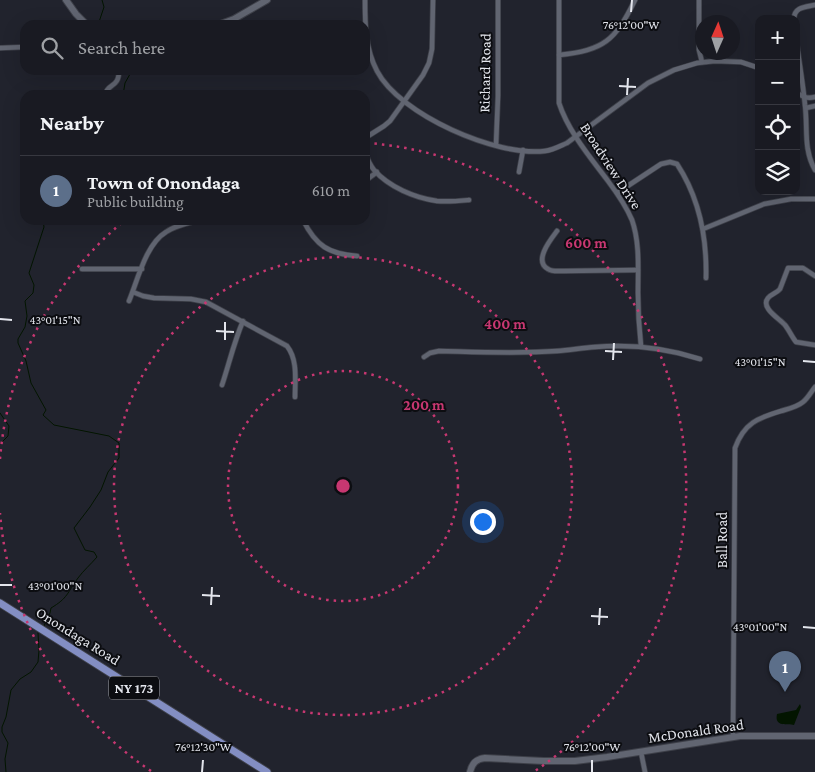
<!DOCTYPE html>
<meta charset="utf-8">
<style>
body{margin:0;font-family:"Crimson Pro",serif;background:#22232a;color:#f1f3f6}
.controls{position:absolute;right:15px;top:15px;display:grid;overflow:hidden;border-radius:10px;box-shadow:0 5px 20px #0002}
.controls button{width:45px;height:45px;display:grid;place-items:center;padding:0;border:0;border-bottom:1px solid #373840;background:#191a22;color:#f1f3f6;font:25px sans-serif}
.compass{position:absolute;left:695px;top:15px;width:45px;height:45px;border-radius:50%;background:#191a22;box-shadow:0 5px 20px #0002;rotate:3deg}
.you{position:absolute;left:482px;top:521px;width:18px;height:18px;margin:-12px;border:4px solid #fff;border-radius:50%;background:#1a73e8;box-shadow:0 0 0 8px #1a73e833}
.badge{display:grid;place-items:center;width:32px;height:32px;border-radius:50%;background:#d93025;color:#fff;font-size:16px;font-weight:700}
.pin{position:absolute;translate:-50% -41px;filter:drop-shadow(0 1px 2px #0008)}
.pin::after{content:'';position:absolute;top:26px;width:18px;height:15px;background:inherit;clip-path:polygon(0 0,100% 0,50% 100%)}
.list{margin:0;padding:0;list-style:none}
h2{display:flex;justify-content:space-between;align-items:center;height:65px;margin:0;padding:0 20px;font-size:21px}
h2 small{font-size:16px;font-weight:400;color:#9fa1a5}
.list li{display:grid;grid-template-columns:32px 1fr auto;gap:15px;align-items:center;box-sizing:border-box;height:70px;padding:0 20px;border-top:1px solid #373840}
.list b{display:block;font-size:19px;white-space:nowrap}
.list p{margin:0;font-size:16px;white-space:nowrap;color:#9fa1a5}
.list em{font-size:16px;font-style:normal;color:#9fa1a5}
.icon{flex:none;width:28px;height:28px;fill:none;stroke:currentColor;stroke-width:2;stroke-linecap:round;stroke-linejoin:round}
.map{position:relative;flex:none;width:815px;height:772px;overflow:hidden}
.search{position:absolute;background:#191a22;box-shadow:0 5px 20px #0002;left:20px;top:20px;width:350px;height:55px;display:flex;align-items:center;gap:12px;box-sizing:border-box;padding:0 18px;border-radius:15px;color:#9fa1a5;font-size:19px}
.panel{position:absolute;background:#191a22;box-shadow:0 5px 20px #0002;left:20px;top:90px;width:350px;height:135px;border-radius:15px}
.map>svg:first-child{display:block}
.water{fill:#031500}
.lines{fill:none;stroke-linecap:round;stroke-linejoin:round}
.stream{stroke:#031500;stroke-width:1}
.street-casing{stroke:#3e4049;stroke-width:6}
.secondary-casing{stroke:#3e4049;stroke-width:8}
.primary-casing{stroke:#3e4049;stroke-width:9}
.street{stroke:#616571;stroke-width:4.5}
.secondary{stroke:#616571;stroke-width:6}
.primary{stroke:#838ec3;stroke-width:7}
.ticks{fill:none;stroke:#e3e5ec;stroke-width:2}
.ring{fill:none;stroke:#c73771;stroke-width:2.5;stroke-dasharray:2.5 5}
.labels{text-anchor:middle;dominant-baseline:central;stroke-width:4;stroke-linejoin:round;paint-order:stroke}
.shield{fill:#0c0d11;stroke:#a2a4aa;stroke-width:1}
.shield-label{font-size:14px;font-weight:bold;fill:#e3e5ec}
.street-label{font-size:15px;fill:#e3e5ec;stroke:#0c0d11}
.ticks-label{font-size:12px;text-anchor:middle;fill:#e3e5ec;stroke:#0c0d11;stroke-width:4;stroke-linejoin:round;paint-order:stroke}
.centre{fill:#c73771;stroke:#0c0d11;stroke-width:2.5}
.ring-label{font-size:15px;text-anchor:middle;font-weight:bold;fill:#c73771;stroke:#0c0d11;stroke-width:4;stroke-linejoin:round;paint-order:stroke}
</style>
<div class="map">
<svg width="815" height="772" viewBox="0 0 815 772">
<rect width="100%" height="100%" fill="#21232d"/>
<path class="water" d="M800,704L801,707L794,725C788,723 774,728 777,714L796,710Z"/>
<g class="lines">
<g class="stream">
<polyline points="98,25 104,7 102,0"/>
<polyline points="123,95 125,83 130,74 129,70"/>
<path d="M43,220L44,227L29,273L34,285L33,293L25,301L27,316L25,327L18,339V343L26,361L31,383L46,410L43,415L54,425L109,436L119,443V458L108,472L101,490L90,507L74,528L85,550L94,552L97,557C91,564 83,571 78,578C67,593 68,598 51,608L50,613L44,626"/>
<polyline points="0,413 9,426 8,436 0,444"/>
<polyline points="6,772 5,759 8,743 2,732 2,727 6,717 11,690 20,679 31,672 38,662 39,650 38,633"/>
</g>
<g class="street-casing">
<g id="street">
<path d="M365,0C365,24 365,48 377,71C400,115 497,157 545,151C553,150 560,146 567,143L648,83L674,70L697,63L715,61L741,62L759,68"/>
<path d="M559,0V103C568,131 590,157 608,181C617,193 626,206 632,220C640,243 638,269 638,293C638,311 639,328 641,346"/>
<polyline points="699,0 699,50 702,62"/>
<path d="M794,19C794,7 805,7 815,5"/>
<path d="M796,38C799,61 803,83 805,105C808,128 803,149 815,170"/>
<polyline points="0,48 25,47"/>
<path d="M559,55C604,50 615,41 635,0"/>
<path d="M796,92C803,97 807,99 815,97"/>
<path d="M105,95C108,82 119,89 119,70"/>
<polyline points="806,108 815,106"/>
<polyline points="365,138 384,126 390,121 423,75 429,63 432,49 433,0"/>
<polyline points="496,145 498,96 498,0"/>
<path d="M365,152C367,158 370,165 374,170C389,187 415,198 437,201C448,202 458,201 469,200"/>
<polyline points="519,172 523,150"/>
<polyline points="365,181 377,172"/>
<path d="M617,193L661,164L670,162L677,164C700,199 707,238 706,278"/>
<path d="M303,220C316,246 329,254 357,256"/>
<polyline points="703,229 764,204 791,199 815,199"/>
<path d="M557,231C551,239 533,261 548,269C552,272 559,271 564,271L638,270"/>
<polyline points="82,269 142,269"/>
<path d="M815,276L803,268H788L780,289C777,293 771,294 768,298C760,308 780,319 785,325C789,330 792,337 796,342L815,345"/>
<path d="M133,292L143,296L154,298L191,299L206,302L287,346C298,360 295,380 295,397"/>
<path d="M129,301C138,279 146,244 166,232C176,225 189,223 200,220"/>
<path d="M424,357L430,353L439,351C478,352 518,354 557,351C570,350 582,348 595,347C631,344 666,348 700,359"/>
<path d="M222,385C229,364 234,342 243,321"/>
<path d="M733,737L735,448C744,423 758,418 781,411C788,409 797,407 803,402C808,398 811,392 815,387"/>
<polyline points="641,752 645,772"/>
</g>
</g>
<g class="secondary-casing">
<g id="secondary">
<polyline points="66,0 76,14 87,25"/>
<polyline points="218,25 234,19 267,0"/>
<path d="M470,772C472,763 476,759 485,758L544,761H575L607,757L740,736H815"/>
</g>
</g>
<g class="primary-casing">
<polyline id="primary" points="0,603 267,772"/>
</g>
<use href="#street" class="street"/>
<use href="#secondary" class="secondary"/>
<use href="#primary" class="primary"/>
</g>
<path class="ticks" d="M631,12L632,0M619,86L636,87M627,95L628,78M0,319L12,320M216,331L234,332M225,340V322M605,351L622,352M613,360L614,343M803,361L815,362M0,585H12M202,595L220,596M211,605L212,587M591,616L608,617M599,625L600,608M803,627L815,628M202,772L203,760M592,772V760"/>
<g class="ring">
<circle cx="343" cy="486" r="115"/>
<circle cx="343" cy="486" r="229"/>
<path d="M151 771A344 344 0 0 1 0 513M0 459A344 344 0 0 1 124 221M367 143A344 344 0 0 1 535 771"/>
</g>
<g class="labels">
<rect class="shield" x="109" y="676.5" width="50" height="23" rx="4"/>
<g class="shield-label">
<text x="134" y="688">NY 173</text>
</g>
<g class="street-label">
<text transform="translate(485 73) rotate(-89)">Richard Road</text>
<text transform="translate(611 166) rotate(57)">Broadview Drive</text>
<text transform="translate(722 540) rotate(-90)">Ball Road</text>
<text transform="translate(78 636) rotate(32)">Onondaga Road</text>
<text transform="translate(696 731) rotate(-8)">McDonald Road</text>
</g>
</g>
<g class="ticks-label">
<text x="631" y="29">76°12'00"W</text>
<text x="55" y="324">43°01'15"N</text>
<text x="760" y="366">43°01'15"N</text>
<text x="55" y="590">43°01'00"N</text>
<text x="760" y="631">43°01'00"N</text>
<text x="203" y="751">76°12'30"W</text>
<text x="592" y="751">76°12'00"W</text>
</g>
<circle cx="343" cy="486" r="8" class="centre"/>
<g class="ring-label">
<text x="586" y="248">600 m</text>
<text x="505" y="329">400 m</text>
<text x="424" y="410">200 m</text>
</g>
</svg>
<div class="controls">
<button>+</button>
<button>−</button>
<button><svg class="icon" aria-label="locate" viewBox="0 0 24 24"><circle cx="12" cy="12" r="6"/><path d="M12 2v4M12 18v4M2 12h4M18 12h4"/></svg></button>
<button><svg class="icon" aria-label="layers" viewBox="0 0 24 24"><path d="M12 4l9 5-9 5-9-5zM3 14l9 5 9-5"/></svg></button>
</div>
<svg class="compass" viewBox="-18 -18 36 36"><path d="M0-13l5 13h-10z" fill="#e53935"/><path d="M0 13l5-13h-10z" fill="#9fa1a5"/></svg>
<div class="you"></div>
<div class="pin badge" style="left:785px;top:692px;background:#5c6f8a">1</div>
<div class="search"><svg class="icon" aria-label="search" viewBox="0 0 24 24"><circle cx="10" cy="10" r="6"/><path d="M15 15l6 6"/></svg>Search here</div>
<section class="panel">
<h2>Nearby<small></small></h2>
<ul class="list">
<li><span class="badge" style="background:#5c6f8a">1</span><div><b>Town of Onondaga</b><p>Public building</p></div><em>610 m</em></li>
</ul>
</section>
</div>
